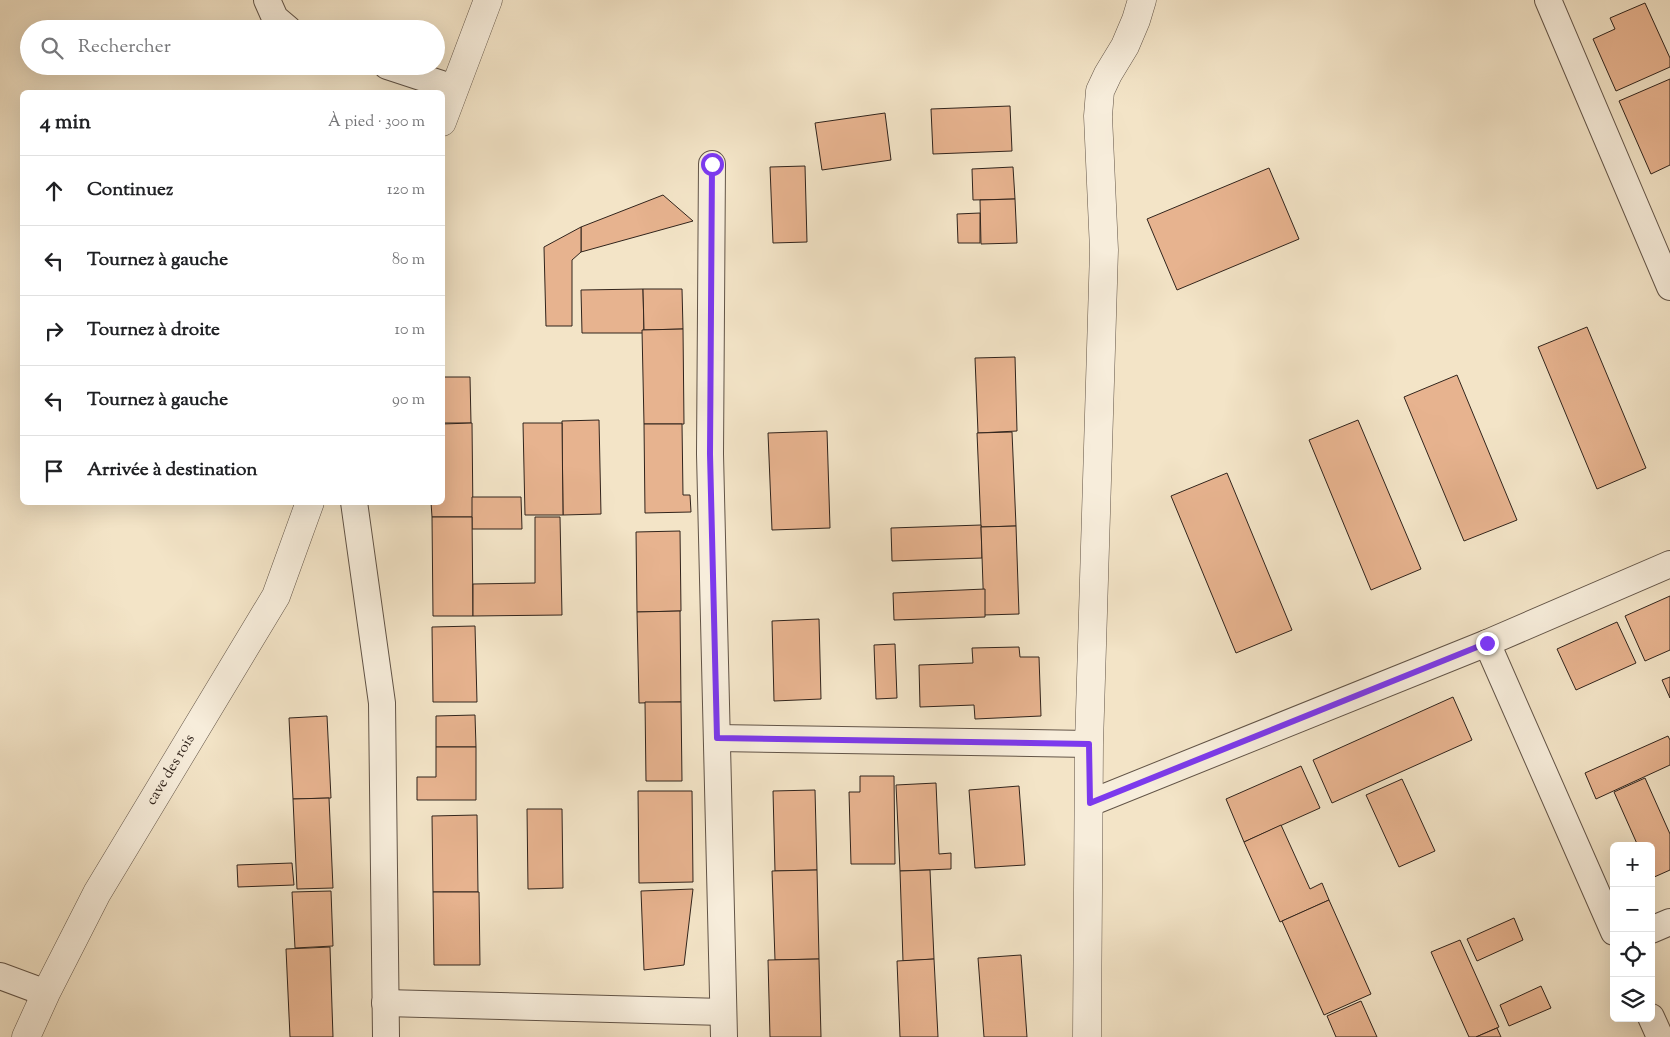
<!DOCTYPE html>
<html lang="fr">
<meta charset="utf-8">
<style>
body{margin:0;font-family:"Sorts Mill Goudy",serif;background:#f6f6f6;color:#202124}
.controls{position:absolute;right:15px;bottom:15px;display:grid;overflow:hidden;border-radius:8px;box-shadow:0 5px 20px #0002}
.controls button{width:45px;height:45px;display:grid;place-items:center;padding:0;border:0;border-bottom:1px solid #e0e0e0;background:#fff;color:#202124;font:25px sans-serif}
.stop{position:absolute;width:15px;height:15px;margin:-11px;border:4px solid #7c3aed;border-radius:50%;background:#fff}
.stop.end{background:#7c3aed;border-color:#fff;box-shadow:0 1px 5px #0008}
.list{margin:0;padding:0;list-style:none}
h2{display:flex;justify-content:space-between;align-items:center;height:65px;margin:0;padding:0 20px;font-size:21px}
h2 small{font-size:16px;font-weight:400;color:#757577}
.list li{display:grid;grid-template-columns:32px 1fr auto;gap:15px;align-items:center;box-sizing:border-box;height:70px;padding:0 20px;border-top:1px solid #e0e0e0}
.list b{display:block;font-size:19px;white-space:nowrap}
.list em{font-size:16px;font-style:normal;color:#757577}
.icon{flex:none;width:28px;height:28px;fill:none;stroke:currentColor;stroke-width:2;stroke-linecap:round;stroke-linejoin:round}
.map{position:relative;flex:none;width:1670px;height:1037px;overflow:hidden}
.search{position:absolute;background:#fff;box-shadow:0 5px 20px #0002;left:20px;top:20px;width:425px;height:55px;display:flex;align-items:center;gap:12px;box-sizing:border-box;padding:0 18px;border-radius:28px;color:#757577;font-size:19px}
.panel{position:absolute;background:#fff;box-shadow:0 5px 20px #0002;left:20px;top:90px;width:425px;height:415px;border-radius:8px}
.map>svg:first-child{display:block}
.building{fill:#e7b38f;stroke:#31241c}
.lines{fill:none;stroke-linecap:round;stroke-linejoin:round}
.minor-casing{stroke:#625447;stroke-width:28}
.tertiary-casing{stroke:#625447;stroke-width:29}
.minor{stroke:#f7eddb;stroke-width:26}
.tertiary{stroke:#f7eddb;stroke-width:28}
.route{stroke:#7c3aed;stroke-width:6}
.labels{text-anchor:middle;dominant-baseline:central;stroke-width:4;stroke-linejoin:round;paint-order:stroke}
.street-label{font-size:15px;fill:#31241c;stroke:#f7eddb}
</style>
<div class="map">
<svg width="1670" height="1037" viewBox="0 0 1670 1037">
<rect width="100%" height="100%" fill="#f3e4c7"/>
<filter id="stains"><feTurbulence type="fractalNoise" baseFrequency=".004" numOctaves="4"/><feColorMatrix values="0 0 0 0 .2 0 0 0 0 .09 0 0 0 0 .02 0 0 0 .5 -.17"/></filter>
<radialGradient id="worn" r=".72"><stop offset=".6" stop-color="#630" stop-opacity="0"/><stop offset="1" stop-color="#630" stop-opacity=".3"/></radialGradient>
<g class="building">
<polygon points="1645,3 1670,58 1670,67 1616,91 1593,39 1615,29 1610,18"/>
<polygon points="1670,79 1670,165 1651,174 1619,101"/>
<polygon points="1010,106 1012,151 933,154 931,109"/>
<polygon points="885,113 891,160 822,170 815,123"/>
<polygon points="805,166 807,242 773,243 770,167"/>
<polygon points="1013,167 1015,199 973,200 972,169"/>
<polygon points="1269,168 1299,239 1177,290 1147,219"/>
<polygon points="663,195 693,221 581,252 581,227"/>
<polygon points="1015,199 1017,243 981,244 980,200"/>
<polygon points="980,213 980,243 958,243 957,214"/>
<polygon points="581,227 581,252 572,260 572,326 546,326 544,247"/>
<polygon points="643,289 644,333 582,333 581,290"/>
<polygon points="643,289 682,289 683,329 644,330"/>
<polygon points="1587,327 1646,468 1597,489 1538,347"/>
<polygon points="683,329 684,424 644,424 642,330"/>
<polygon points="1015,357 1017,431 978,433 975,358"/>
<polygon points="1457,375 1517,520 1464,541 1404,397"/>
<polygon points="442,377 470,377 471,423 442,423"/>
<polygon points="599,420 601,514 563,515 562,421"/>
<polygon points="1358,420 1421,569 1371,590 1309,440"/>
<polygon points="472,423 473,517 432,517 431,502 442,502 442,424"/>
<polygon points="523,423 562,423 563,515 525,515"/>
<polygon points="644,424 682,424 683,495 690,495 691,512 645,513"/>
<polygon points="827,431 830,528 772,530 768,433"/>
<polygon points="1012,432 1016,526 981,527 977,433"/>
<polygon points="1227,473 1292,630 1236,653 1171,496"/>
<polygon points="472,497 521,497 522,529 472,529"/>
<polygon points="432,517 472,517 473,616 433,616"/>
<polygon points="535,517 560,517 562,615 473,616 473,584 535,583"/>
<polygon points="981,525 982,558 892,561 891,528"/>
<polygon points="1016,526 1019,614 984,615 981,527"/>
<polygon points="680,531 681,611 637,612 636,532"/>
<polygon points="985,589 985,617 894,620 893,593"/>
<polygon points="1670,596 1670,650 1645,661 1625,616"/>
<polygon points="680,611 681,702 639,703 637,612"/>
<polygon points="819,619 821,699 774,701 772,621"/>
<polygon points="1617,622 1636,663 1576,690 1557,649"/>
<polygon points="475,626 477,702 433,702 432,627"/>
<polygon points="895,644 897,698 876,699 874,645"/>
<polygon points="1019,647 1020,657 1039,657 1041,716 975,719 974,705 920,707 919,665 973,663 972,648"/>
<polygon points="1670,677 1670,698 1662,680"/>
<polygon points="1453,697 1472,740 1332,803 1313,760"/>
<polygon points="645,702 681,702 682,781 646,781"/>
<polygon points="475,715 476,747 436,747 436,716"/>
<polygon points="327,716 331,798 293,799 289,718"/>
<polygon points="1668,736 1670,740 1670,765 1596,799 1585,773"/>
<polygon points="436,747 476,747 476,800 417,800 417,777 436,777"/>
<polygon points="1301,766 1320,808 1244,842 1226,799"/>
<polygon points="860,776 894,776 895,864 851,864 849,792 860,792"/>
<polygon points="1645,778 1670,834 1670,870 1652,878 1651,846 1638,846 1614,792"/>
<polygon points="1402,779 1435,851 1399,867 1366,795"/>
<polygon points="936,783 939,854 951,853 951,869 900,871 896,785"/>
<polygon points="1019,786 1025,865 975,868 969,790"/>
<polygon points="815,790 817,870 775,871 773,791"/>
<polygon points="638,791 692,791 693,882 639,883"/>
<polygon points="329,798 333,888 297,889 293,799"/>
<polygon points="527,809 562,809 563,888 528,889"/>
<polygon points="477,815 478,892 433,892 432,816"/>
<polygon points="1281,825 1310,889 1322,883 1329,900 1280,922 1244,842"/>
<polygon points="292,863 294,885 238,887 237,865"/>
<polygon points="817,870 819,959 775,960 772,871"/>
<polygon points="930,870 934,959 903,961 900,871"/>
<polygon points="693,889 684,965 644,970 641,891"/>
<polygon points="331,891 333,946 295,948 292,892"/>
<polygon points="433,892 479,892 480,965 434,965"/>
<polygon points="1329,900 1371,994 1324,1015 1282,921"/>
<polygon points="1514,918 1523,940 1477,961 1467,939"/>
<polygon points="1460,940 1499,1027 1476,1037 1469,1037 1431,952"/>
<polygon points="330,947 333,1037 290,1037 286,949"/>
<polygon points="1021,955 1027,1037 984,1037 978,958"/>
<polygon points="819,959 821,1037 770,1037 768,960"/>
<polygon points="934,959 938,1037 900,1037 897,961"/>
<polygon points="1541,986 1551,1008 1509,1026 1500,1005"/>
<polygon points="1361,1001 1377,1037 1336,1037 1327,1016"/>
<polygon points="1497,1028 1501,1037 1476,1037"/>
</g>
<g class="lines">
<g class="minor-casing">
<g id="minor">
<polyline points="267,0 275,18 288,29"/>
<polyline points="1548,0 1670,287"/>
<polyline points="387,66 454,88"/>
<polyline points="712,164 710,454 724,1037"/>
<polyline points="354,502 382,703 386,1037"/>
<polyline points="1487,643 1614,932"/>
<polyline points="717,738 1089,744"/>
<polyline points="1090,803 1487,643 1670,564"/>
<polyline points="1651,930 1670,922"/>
<polyline points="0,976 46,993"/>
<polyline points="385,1003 723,1012"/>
<polyline points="1651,1017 1660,1037"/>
</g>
</g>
<g class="tertiary-casing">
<g id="tertiary">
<polyline points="442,122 488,0"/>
<polyline points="26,1037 46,993 97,893 276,596 310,502"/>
<polyline points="1087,1037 1089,744 1104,250 1098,116 1100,91 1108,74 1125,46 1136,20 1142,0"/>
</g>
</g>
<use href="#minor" class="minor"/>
<use href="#tertiary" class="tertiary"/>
</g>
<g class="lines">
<polyline class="route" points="712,164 710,454 717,738 1089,744 1090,803 1487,643"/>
</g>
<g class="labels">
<g class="street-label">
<text transform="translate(171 770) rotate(-59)">cave des rois</text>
</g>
</g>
<rect width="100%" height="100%" filter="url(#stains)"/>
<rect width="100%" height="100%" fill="url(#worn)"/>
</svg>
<div class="controls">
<button>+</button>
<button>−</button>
<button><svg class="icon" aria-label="locate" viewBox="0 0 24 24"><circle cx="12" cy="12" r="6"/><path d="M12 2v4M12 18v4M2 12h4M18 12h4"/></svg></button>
<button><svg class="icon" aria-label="layers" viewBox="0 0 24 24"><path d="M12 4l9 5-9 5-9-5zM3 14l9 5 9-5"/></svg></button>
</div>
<div class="stop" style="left:712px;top:164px"></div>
<div class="stop end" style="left:1487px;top:643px"></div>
<div class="search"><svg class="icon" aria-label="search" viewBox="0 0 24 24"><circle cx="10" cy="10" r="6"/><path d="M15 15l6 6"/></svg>Rechercher</div>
<section class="panel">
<h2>4 min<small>À pied · 300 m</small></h2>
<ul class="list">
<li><svg class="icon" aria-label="ahead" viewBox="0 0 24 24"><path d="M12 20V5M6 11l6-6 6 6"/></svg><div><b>Continuez</b></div><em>120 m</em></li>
<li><svg class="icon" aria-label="left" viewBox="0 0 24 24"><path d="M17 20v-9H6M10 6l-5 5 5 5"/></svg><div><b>Tournez à gauche</b></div><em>80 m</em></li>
<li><svg class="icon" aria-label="right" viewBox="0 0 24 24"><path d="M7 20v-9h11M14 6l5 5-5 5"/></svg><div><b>Tournez à droite</b></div><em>10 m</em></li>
<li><svg class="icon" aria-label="left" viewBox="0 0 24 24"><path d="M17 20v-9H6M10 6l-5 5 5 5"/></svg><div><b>Tournez à gauche</b></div><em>90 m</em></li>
<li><svg class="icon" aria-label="arrive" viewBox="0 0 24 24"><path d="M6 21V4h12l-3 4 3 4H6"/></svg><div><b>Arrivée à destination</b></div></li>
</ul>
</section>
</div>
